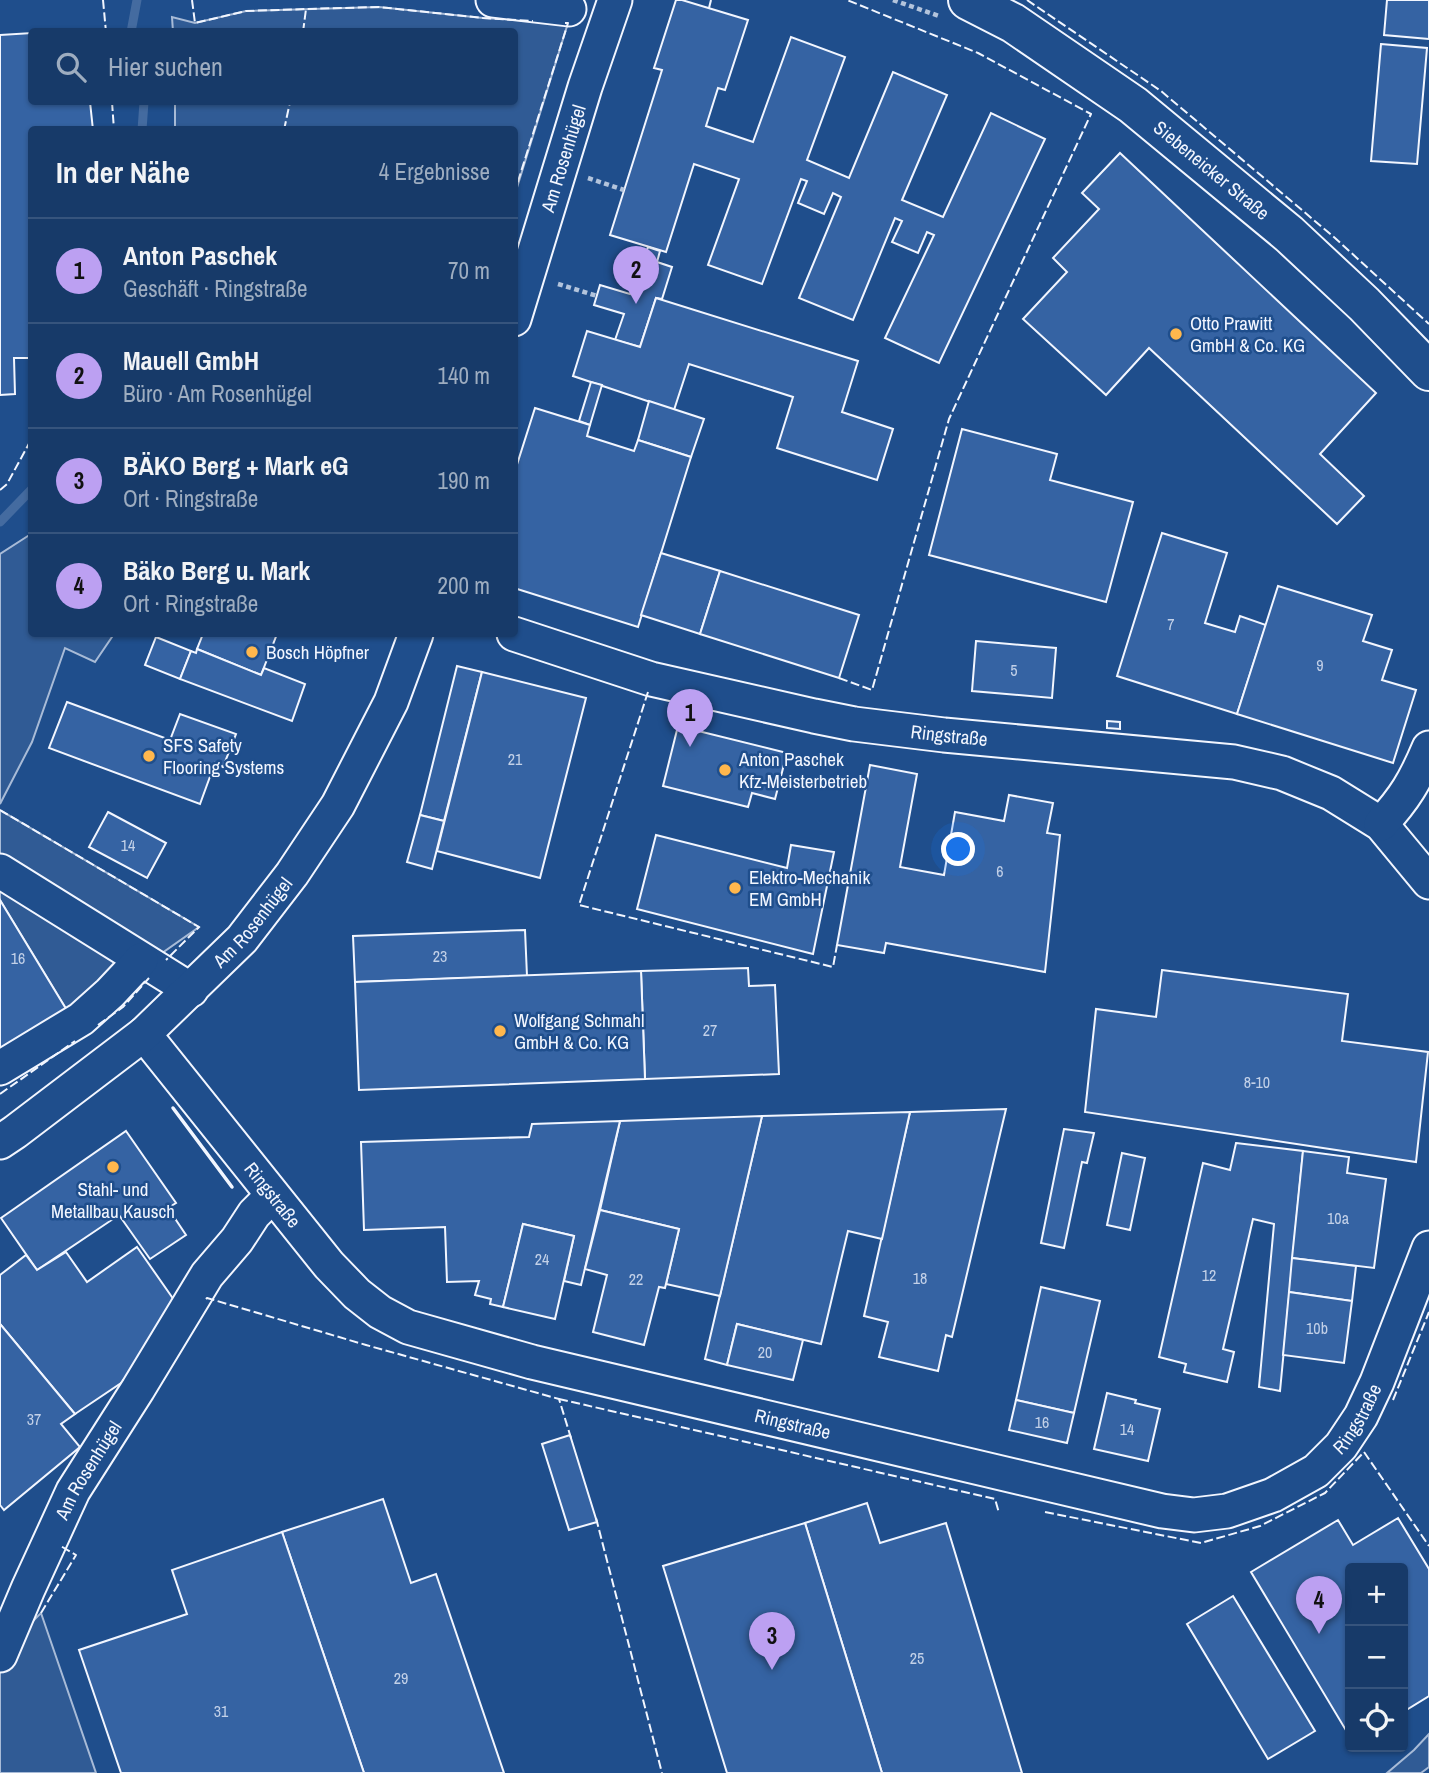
<!DOCTYPE html>
<html lang="de">
<meta charset="utf-8">
<style>
body{margin:0;font-family:"Archivo Narrow",sans-serif;background:#244571;color:#f1f3f6}
.controls{position:absolute;right:21px;bottom:21px;display:grid;overflow:hidden;border-radius:7px;box-shadow:0 2px 5px #0004}
.controls button{width:63px;height:63px;display:grid;place-items:center;padding:0;border:0;border-bottom:2px solid #36547d;background:#173a69;color:#f1f3f6;font:35px sans-serif}
.you{position:absolute;left:959px;top:850px;width:24px;height:24px;margin:-18px;border:5px solid #fff;border-radius:50%;background:#1a73e8;box-shadow:0 0 0 10px #1a73e833}
.badge{display:grid;place-items:center;width:46px;height:46px;border-radius:50%;background:#bca0f2;color:#111;font-size:23px;font-weight:700}
.pin{position:absolute;translate:-50% -58px;filter:drop-shadow(0 2px 4px #0008)}
.pin::after{content:'';position:absolute;top:37px;width:24px;height:21px;background:inherit;clip-path:polygon(0 0,100% 0,50% 100%)}
.list{margin:0;padding:0;list-style:none}
h2{display:flex;justify-content:space-between;align-items:center;height:91px;margin:0;padding:0 28px;font-size:30px}
h2 small{font-size:23px;font-weight:400;color:#9eadc0}
.list li{display:grid;grid-template-columns:46px 1fr auto;gap:21px;align-items:center;box-sizing:border-box;height:105px;padding:0 28px;border-top:2px solid #36547d}
.list b{display:block;font-size:26px;white-space:nowrap}
.list p{margin:0;font-size:23px;white-space:nowrap;color:#9eadc0}
.list em{font-size:23px;font-style:normal;color:#9eadc0}
.icon{flex:none;width:38px;height:38px;fill:none;stroke:currentColor;stroke-width:2;stroke-linecap:round;stroke-linejoin:round}
.map{position:relative;flex:none;width:1429px;height:1773px;overflow:hidden}
.search{position:absolute;background:#173a69;box-shadow:0 2px 5px #0004;left:28px;top:28px;width:490px;height:77px;display:flex;align-items:center;gap:18px;box-sizing:border-box;padding:0 24px;border-radius:7px;color:#9eadc0;font-size:26px}
.panel{position:absolute;background:#173a69;box-shadow:0 2px 5px #0004;left:28px;top:126px;width:490px;height:511px;border-radius:7px}
.map>svg:first-child{display:block}
.built{fill:#305b95;stroke:#a8bbd7;stroke-width:2}
.lines{fill:none;stroke-linecap:round;stroke-linejoin:round}
.stream{stroke:#446ba0;stroke-width:9}
.building{fill:#3563a3;stroke:#f2f6ff;stroke-width:2}
.minor-casing{stroke:#f2f6ff;stroke-width:37}
.major-casing{stroke:#f2f6ff;stroke-width:42}
.path{stroke:#b3c4dc;stroke-width:4.5;stroke-dasharray:5 3.5;stroke-linecap:butt}
.minor{stroke:#1f4e8c;stroke-width:33}
.major{stroke:#1f4e8c;stroke-width:38}
.fence{stroke:#f2f6ff;stroke-width:2;stroke-dasharray:9 3.5;stroke-linecap:butt}
.wall{stroke:#f2f6ff;stroke-width:3.5}
.poi-dot{fill:#ffb74d;stroke:#1f4e8c;stroke-width:2.5}
.labels{text-anchor:middle;dominant-baseline:central;stroke-width:5;stroke-linejoin:round;paint-order:stroke}
.number-label{font-size:16px;fill:#c3d1e8}
.street-label{font-size:19px;fill:#f2f6ff;stroke:#1f4e8c}
.poi-label{font-size:19px;fill:#f2f6ff;stroke:#1f4e8c;text-anchor:start}
</style>
<div class="map">
<svg width="1429" height="1773" viewBox="0 0 1429 1773">
<rect width="100%" height="100%" fill="#1f4e8c"/>
<g class="built">
<polygon points="379,7 483,18 568,23 515,194 514,130 175,129 175,102 514,102 514,32 173,32 172,17 195,23 246,11"/>
<polygon points="31,534 32,634 114,634 95,662 65,648 32,742 0,804 0,554"/>
<polygon points="0,810 199,927 71,1017 0,900"/>
<polygon points="41,1613 96,1773 0,1773 0,1654"/>
<polygon points="1429,1734 1429,1767 1421,1773 1387,1773 1414,1750"/>
</g>
<g class="lines">
<g class="stream">
<polyline points="131,32 137,0"/>
<polyline points="142,130 144,102"/>
<polyline points="0,522 32,489"/>
</g>
</g>
<g class="building">
<polygon points="676,0 682,0 748,20 725,90 718,88 706,126 753,142 791,37 845,57 807,160 849,178 893,72 947,95 902,200 943,217 991,113 1045,139 939,363 885,338 934,235 927,232 918,253 892,242 902,221 895,218 853,320 799,298 841,197 833,193 824,214 798,203 807,181 801,179 762,284 708,265 739,179 694,164 666,252 610,235 662,70 654,68"/>
<polygon points="1387,0 1429,0 1429,39 1384,35"/>
<polygon points="32,33 32,102 90,102 93,130 32,130 32,358 14,358 15,394 0,395 0,35"/>
<polygon points="1381,44 1427,48 1417,164 1371,161"/>
<polygon points="1120,153 1376,393 1320,454 1364,496 1337,524 1149,348 1106,395 1023,319 1067,272 1053,258 1099,209 1082,193"/>
<polygon points="648,247 660,251 657,262 672,267 662,299 656,298 640,347 615,340 624,314 594,305 600,285 630,294 641,257 644,258"/>
<polygon points="656,298 858,361 842,412 893,429 877,480 777,448 793,397 689,364 674,410 573,376 587,331 640,347"/>
<polygon points="591,382 602,385 590,425 579,421"/>
<polygon points="649,401 704,419 691,457 638,440"/>
<polygon points="535,408 590,425 587,436 634,451 638,440 691,457 638,627 514,588 514,474"/>
<polygon points="962,429 1057,454 1050,480 1133,502 1106,602 929,555"/>
<polygon points="1162,533 1227,553 1205,623 1235,632 1240,616 1266,625 1237,714 1117,676"/>
<polygon points="661,553 720,571 700,634 641,615"/>
<polygon points="720,571 859,615 839,678 700,634"/>
<polygon points="1278,586 1372,615 1363,641 1392,650 1382,680 1416,690 1393,763 1237,714"/>
<polygon points="203,634 277,634 261,675 197,649"/>
<polygon points="156,637 191,651 180,679 145,665"/>
<polygon points="976,641 1056,648 1052,698 972,691"/>
<polygon points="197,649 261,675 264,668 305,684 292,721 180,679 191,651 196,653"/>
<polygon points="457,666 482,672 444,821 420,815"/>
<polygon points="482,672 586,698 540,878 437,851"/>
<polygon points="67,702 170,740 180,714 236,734 223,767 215,763 200,804 49,748"/>
<polygon points="1107,721 1120,722 1120,729 1107,728"/>
<polygon points="678,726 787,753 775,799 752,793 748,807 663,786"/>
<polygon points="870,765 917,774 900,867 944,875 955,812 1004,821 1009,795 1053,803 1047,833 1060,835 1045,972 886,943 884,953 837,945"/>
<polygon points="108,812 166,843 147,878 89,847"/>
<polygon points="420,815 444,821 432,869 407,862"/>
<polygon points="656,835 787,868 791,845 834,852 813,954 637,909"/>
<polygon points="0,900 71,1017 0,1059"/>
<polygon points="525,930 527,976 355,982 353,936"/>
<polygon points="748,968 749,986 775,985 779,1074 645,1079 641,971"/>
<polygon points="1162,970 1348,994 1342,1041 1428,1052 1416,1162 1085,1112 1096,1009 1156,1017"/>
<polygon points="641,971 645,1079 359,1090 355,982"/>
<polygon points="1006,1109 952,1337 946,1335 938,1371 879,1357 888,1322 864,1316 910,1112"/>
<polygon points="910,1112 882,1239 848,1231 821,1344 737,1324 727,1365 705,1359 762,1116"/>
<polygon points="762,1116 720,1296 666,1284 679,1229 600,1210 620,1121"/>
<polygon points="620,1121 581,1285 564,1281 574,1236 523,1224 503,1307 490,1304 491,1299 475,1295 479,1281 447,1282 445,1227 364,1230 361,1142 529,1137 532,1124"/>
<polygon points="1064,1129 1094,1133 1087,1163 1082,1162 1064,1248 1041,1243"/>
<polygon points="126,1131 176,1203 168,1208 186,1235 150,1259 119,1215 37,1270 1,1218"/>
<polygon points="1236,1143 1303,1151 1280,1391 1259,1387 1274,1224 1253,1219 1223,1349 1234,1352 1227,1382 1184,1372 1186,1364 1159,1357 1203,1163 1230,1170"/>
<polygon points="1303,1151 1349,1157 1347,1173 1386,1179 1374,1268 1292,1258"/>
<polygon points="1122,1153 1145,1158 1130,1230 1107,1225"/>
<polygon points="600,1210 679,1229 665,1288 659,1287 644,1345 593,1332 607,1275 585,1269"/>
<polygon points="523,1224 574,1236 555,1319 503,1307"/>
<polygon points="137,1247 174,1300 130,1377 75,1414 0,1324 0,1275 26,1255 37,1270 66,1252 87,1282"/>
<polygon points="1292,1258 1356,1266 1352,1301 1289,1292"/>
<polygon points="1041,1287 1100,1301 1074,1413 1016,1400"/>
<polygon points="1289,1292 1352,1301 1344,1363 1283,1355"/>
<polygon points="0,1324 75,1414 61,1424 80,1447 4,1510 0,1505"/>
<polygon points="737,1324 803,1340 793,1380 727,1365"/>
<polygon points="1107,1393 1136,1400 1135,1403 1160,1409 1148,1461 1094,1449"/>
<polygon points="1016,1400 1074,1413 1067,1443 1009,1430"/>
<polygon points="570,1435 597,1522 569,1530 542,1444"/>
<polygon points="383,1499 411,1583 436,1574 504,1773 364,1773 282,1532"/>
<polygon points="867,1503 880,1543 946,1523 1022,1773 882,1773 805,1523"/>
<polygon points="1398,1518 1429,1569 1429,1696 1403,1712 1403,1568 1350,1568 1350,1737 1251,1572 1338,1520 1353,1545"/>
<polygon points="805,1523 882,1773 727,1773 663,1566"/>
<polygon points="282,1532 364,1773 121,1773 79,1650 187,1614 172,1570"/>
<polygon points="1233,1596 1315,1731 1268,1759 1187,1624"/>
</g>
<g class="lines">
<g class="minor-casing">
<g id="minor">
<polyline points="493,0 569,9"/>
<path id="s1" d="M514,319L585,87L615,0"/>
<path id="s2" d="M514,634L651,679L814,716L854,724L944,735L1234,762L1282,773L1331,793L1381,824L1429,882"/>
<path d="M1381,824C1405,798 1415,781 1429,748"/>
<polyline points="0,871 191,990"/>
<path id="s3" d="M144,1034L329,1265L357,1294L380,1312L408,1327L532,1362L1162,1511L1194,1515L1227,1511L1273,1495L1316,1471L1341,1446L1361,1416L1377,1382L1429,1248"/>
<polyline points="0,1068 81,1019 110,993 141,960"/>
<path id="s4" d="M0,1142L15,1132L144,1034L242,939L292,874L338,805L391,702L416,634"/>
<path id="s5" d="M0,1655L28,1589L73,1491L138,1389L207,1275L237,1240L254,1214L272,1196"/>
</g>
</g>
<g class="major-casing">
<g id="major">
<path id="s6" d="M968,0L1013,23L1133,105L1289,234L1364,304L1429,371"/>
</g>
</g>
<g class="path">
<polyline points="893,0 939,16"/>
<polyline points="588,178 624,190"/>
<polyline points="558,284 597,296"/>
</g>
<use href="#minor" class="minor"/>
<use href="#major" class="major"/>
<g class="fence">
<polyline points="103,0 106,32"/>
<polyline points="192,0 195,23 246,11 308,9"/>
<polyline points="1027,0 1161,91 1335,238 1429,324"/>
<polyline points="709,8 711,0"/>
<polyline points="303,32 306,9 379,7 483,18 533,21"/>
<polyline points="112,102 114,130"/>
<polyline points="284,130 290,102"/>
<polyline points="514,194 568,23 565,23"/>
<polyline points="0,490 7,484 32,438"/>
<polyline points="839,678 872,690 949,419 1091,114 978,53 847,0"/>
<polyline points="648,692 579,905 833,967 837,945"/>
<polyline points="0,810 199,927 166,960"/>
<polyline points="98,1025 123,1007 149,978"/>
<polyline points="0,1094 75,1041"/>
<polyline points="206,1299 207,1298 366,1345 559,1399 571,1438"/>
<polyline points="559,1399 995,1499 999,1513"/>
<polyline points="1393,1400 1429,1312"/>
<polyline points="1045,1512 1201,1543 1260,1526 1325,1493 1364,1452 1429,1546"/>
<polyline points="596,1518 662,1773"/>
<polyline points="41,1613 76,1555 59,1545"/>
</g>
<polyline class="wall" points="173,1108 232,1187"/>
</g>
<g class="poi-dot">
<circle cx="1176" cy="334" r="7"/>
<circle cx="252" cy="652" r="7"/>
<circle cx="149" cy="756" r="7"/>
<circle cx="725" cy="770" r="7"/>
<circle cx="735" cy="888" r="7"/>
<circle cx="500" cy="1031" r="7"/>
<circle cx="113" cy="1167" r="7"/>
</g>
<g class="labels">
<g class="number-label">
<text x="1171" y="624">7</text>
<text x="1320" y="665">9</text>
<text x="1014" y="670">5</text>
<text x="515" y="759">21</text>
<text x="128" y="845">14</text>
<text x="1000" y="871">6</text>
<text x="440" y="956">23</text>
<text x="18" y="958">16</text>
<text x="710" y="1030">27</text>
<text x="1257" y="1082">8-10</text>
<text x="1338" y="1218">10a</text>
<text x="542" y="1259">24</text>
<text x="1209" y="1275">12</text>
<text x="920" y="1278">18</text>
<text x="636" y="1279">22</text>
<text x="1317" y="1328">10b</text>
<text x="765" y="1352">20</text>
<text x="34" y="1419">37</text>
<text x="1042" y="1422">16</text>
<text x="1127" y="1429">14</text>
<text x="917" y="1658">25</text>
<text x="401" y="1678">29</text>
<text x="221" y="1711">31</text>
</g>
<g class="street-label">
<text stroke="none"><textPath href="#s1" startOffset="168">Am Rosenhügel</textPath></text>
<text stroke="none"><textPath href="#s6" startOffset="298">Siebeneicker Straße</textPath></text>
<text stroke="none"><textPath href="#s2" startOffset="448">Ringstraße</textPath></text>
<text stroke="none"><textPath href="#s4" startOffset="336">Am Rosenhügel</textPath></text>
<text stroke="none"><textPath href="#s3" startOffset="206">Ringstraße</textPath></text>
<text stroke="none"><textPath href="#s3" startOffset="1404">Ringstraße</textPath></text>
<text stroke="none"><textPath href="#s3" startOffset="794">Ringstraße</textPath></text>
<text stroke="none"><textPath href="#s5" startOffset="205">Am Rosenhügel</textPath></text>
</g>
<g class="poi-label">
<text x="1190" y="323">Otto Prawitt<tspan x="1190" dy="22">GmbH &amp; Co. KG</tspan></text>
<text x="266" y="652">Bosch Höpfner</text>
<text x="163" y="745">SFS Safety<tspan x="163" dy="22">Flooring Systems</tspan></text>
<text x="739" y="759">Anton Paschek<tspan x="739" dy="22">Kfz-Meisterbetrieb</tspan></text>
<text x="749" y="877">Elektro-Mechanik<tspan x="749" dy="22">EM GmbH</tspan></text>
<text x="514" y="1020">Wolfgang Schmahl<tspan x="514" dy="22">GmbH &amp; Co. KG</tspan></text>
<text x="113" y="1189" text-anchor="middle">Stahl- und<tspan x="113" dy="22">Metallbau Kausch</tspan></text>
</g>
</g>
</svg>
<div class="controls">
<button>+</button>
<button>−</button>
<button><svg class="icon" aria-label="locate" viewBox="0 0 24 24"><circle cx="12" cy="12" r="6"/><path d="M12 2v4M12 18v4M2 12h4M18 12h4"/></svg></button>
</div>
<div class="you"></div>
<div class="pin badge" style="left:690px;top:747px">1</div>
<div class="pin badge" style="left:636px;top:304px">2</div>
<div class="pin badge" style="left:772px;top:1670px">3</div>
<div class="pin badge" style="left:1319px;top:1634px">4</div>
<div class="search"><svg class="icon" aria-label="search" viewBox="0 0 24 24"><circle cx="10" cy="10" r="6"/><path d="M15 15l6 6"/></svg>Hier suchen</div>
<section class="panel">
<h2>In der Nähe<small>4 Ergebnisse</small></h2>
<ul class="list">
<li><span class="badge">1</span><div><b>Anton Paschek</b><p>Geschäft · Ringstraße</p></div><em>70 m</em></li>
<li><span class="badge">2</span><div><b>Mauell GmbH</b><p>Büro · Am Rosenhügel</p></div><em>140 m</em></li>
<li><span class="badge">3</span><div><b>BÄKO Berg + Mark eG</b><p>Ort · Ringstraße</p></div><em>190 m</em></li>
<li><span class="badge">4</span><div><b>Bäko Berg u. Mark</b><p>Ort · Ringstraße</p></div><em>200 m</em></li>
</ul>
</section>
</div>
